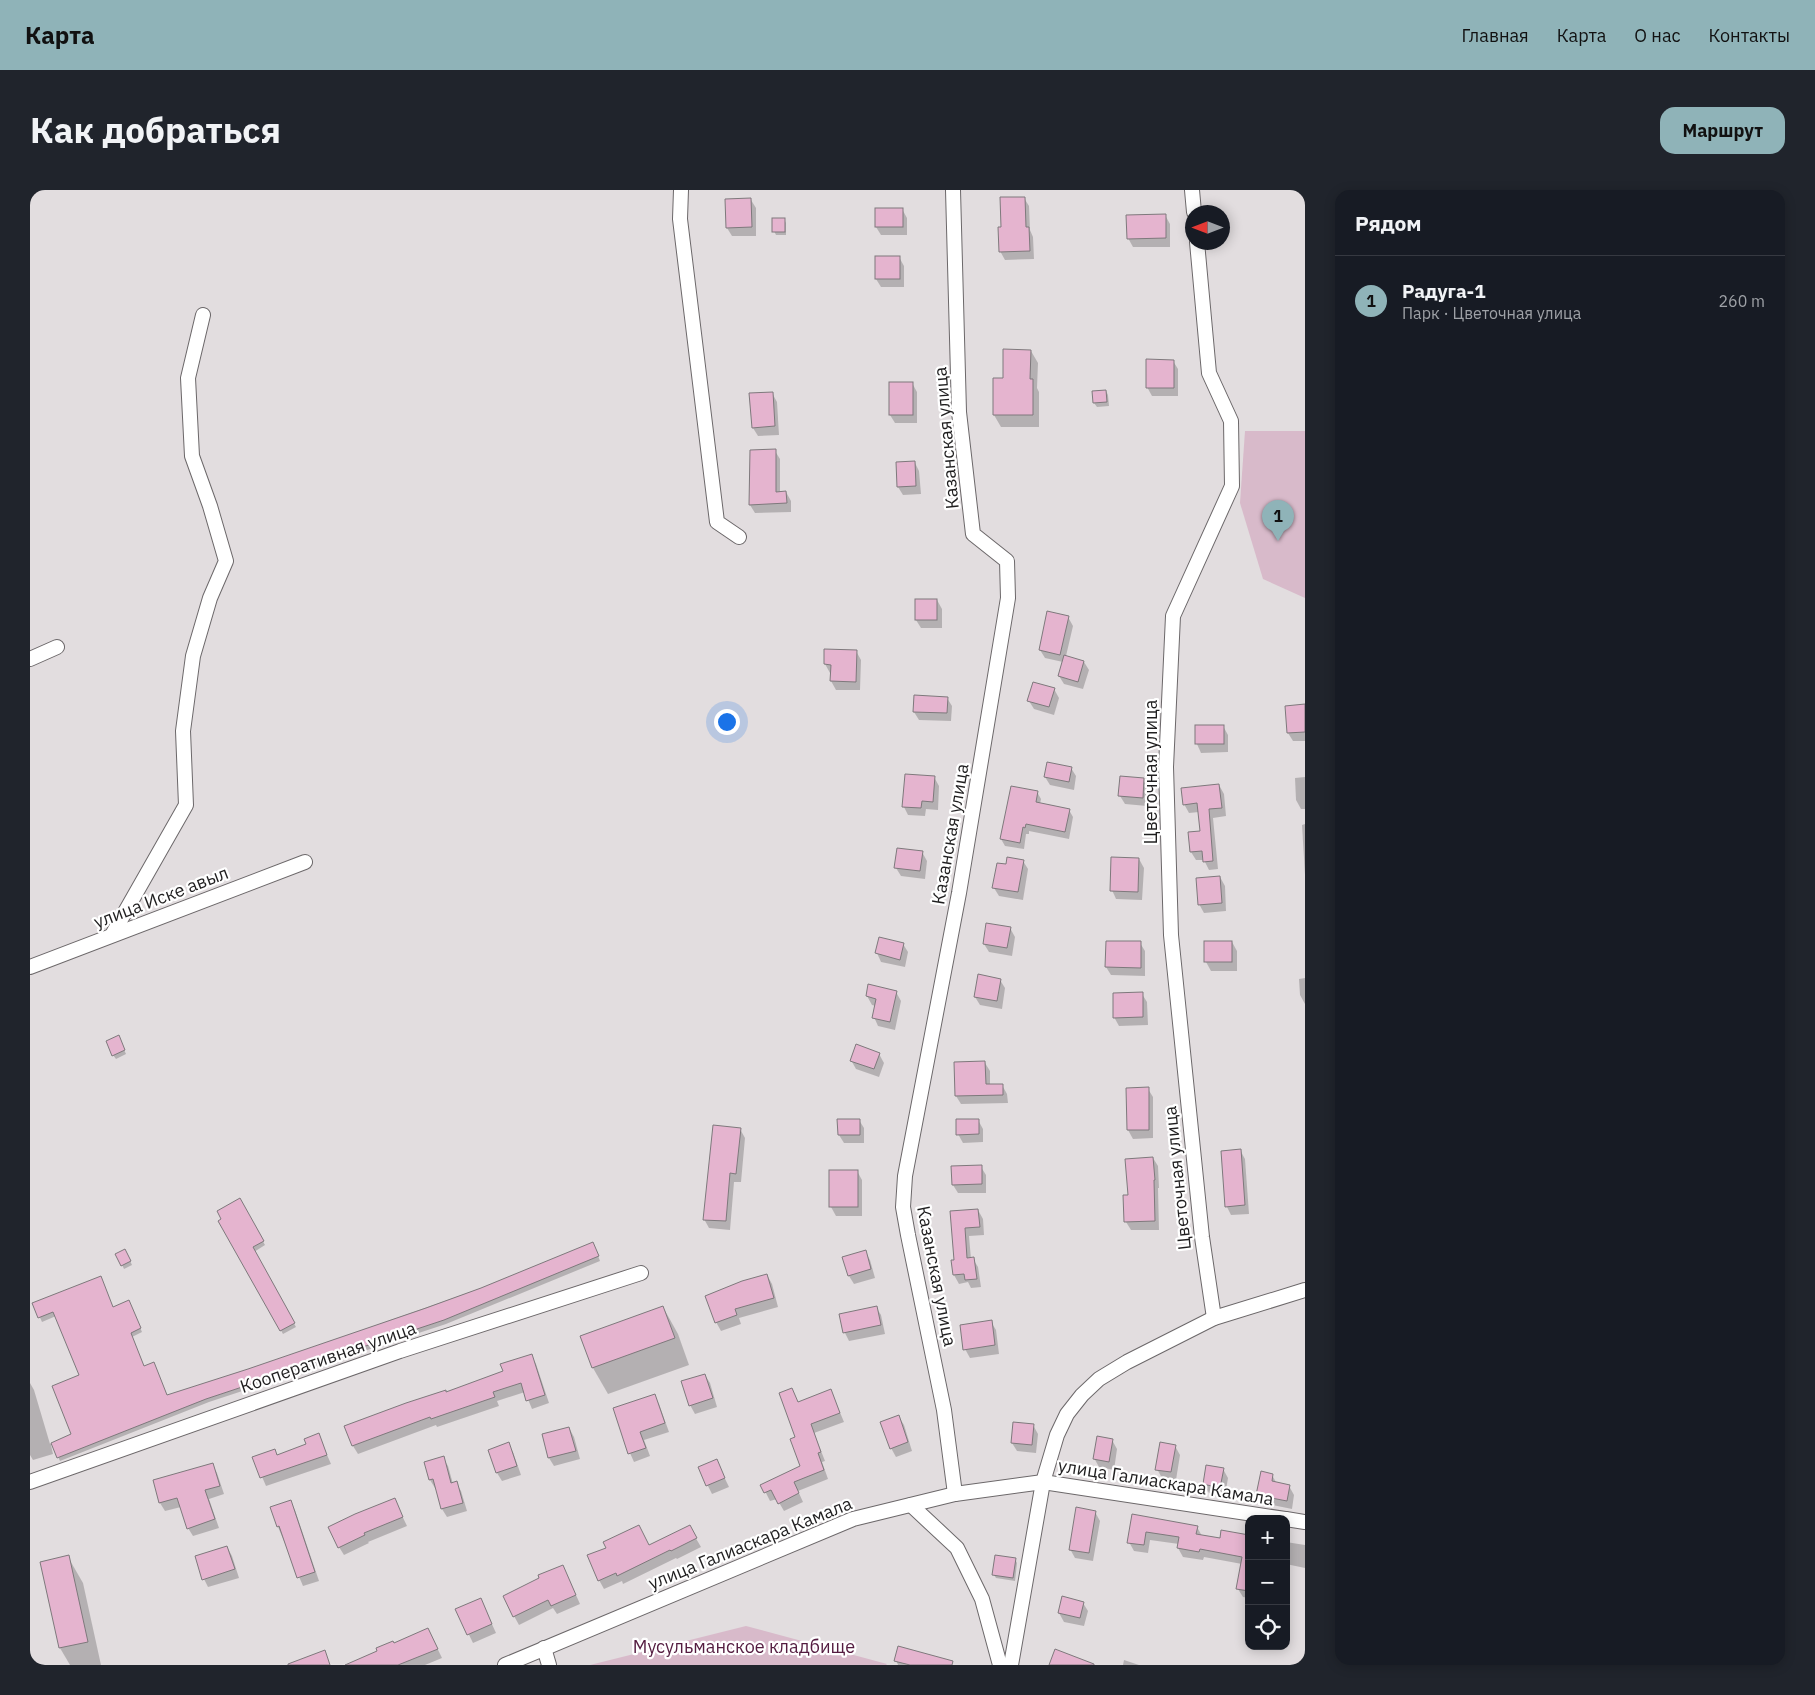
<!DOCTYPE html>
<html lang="ru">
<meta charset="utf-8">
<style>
body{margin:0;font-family:"IBM Plex Sans",sans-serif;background:#20242c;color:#f1f3f6}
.controls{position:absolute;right:15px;bottom:15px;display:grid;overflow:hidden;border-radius:10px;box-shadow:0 2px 12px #0003}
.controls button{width:45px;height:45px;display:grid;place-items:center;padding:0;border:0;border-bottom:1px solid #363941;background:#171b24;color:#f1f3f6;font:25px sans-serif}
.compass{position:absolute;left:1155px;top:15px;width:45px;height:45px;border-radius:50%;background:#171b24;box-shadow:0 2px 12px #0003;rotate:270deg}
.you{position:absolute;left:696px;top:531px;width:18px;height:18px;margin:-12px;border:4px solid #fff;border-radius:50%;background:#1a73e8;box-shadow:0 0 0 8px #1a73e833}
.badge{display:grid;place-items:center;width:32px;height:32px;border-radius:50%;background:#8fb3b8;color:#111;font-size:16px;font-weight:700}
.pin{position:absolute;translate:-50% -41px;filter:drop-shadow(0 1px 2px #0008)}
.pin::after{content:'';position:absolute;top:26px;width:18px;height:15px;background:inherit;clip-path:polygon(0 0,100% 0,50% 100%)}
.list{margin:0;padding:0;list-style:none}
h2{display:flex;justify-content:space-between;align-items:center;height:65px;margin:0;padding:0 20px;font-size:21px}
h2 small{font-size:16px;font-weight:400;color:#9ea1a6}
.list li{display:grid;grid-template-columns:32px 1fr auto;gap:15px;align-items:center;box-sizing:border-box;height:90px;padding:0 20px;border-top:1px solid #363941}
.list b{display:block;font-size:19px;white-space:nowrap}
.list p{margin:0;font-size:16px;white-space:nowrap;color:#9ea1a6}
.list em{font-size:16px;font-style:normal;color:#9ea1a6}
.icon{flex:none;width:28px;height:28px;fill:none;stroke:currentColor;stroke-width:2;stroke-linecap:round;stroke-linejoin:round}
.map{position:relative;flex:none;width:1275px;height:1475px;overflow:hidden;border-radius:15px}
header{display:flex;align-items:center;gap:30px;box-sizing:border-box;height:70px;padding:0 25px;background:#8fb3b8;color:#111}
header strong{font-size:24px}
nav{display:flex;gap:28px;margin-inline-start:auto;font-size:18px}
.intro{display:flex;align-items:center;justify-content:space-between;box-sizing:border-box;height:120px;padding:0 30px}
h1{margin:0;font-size:35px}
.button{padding:12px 22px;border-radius:15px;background:#8fb3b8;color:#111;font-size:18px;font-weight:700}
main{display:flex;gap:30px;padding:0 30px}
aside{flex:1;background:#171b24;border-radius:15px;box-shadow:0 2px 12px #0003}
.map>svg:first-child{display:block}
.green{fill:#d8baca}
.shadow{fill:#0003}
.building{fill:#e5b4cf;stroke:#7e797c}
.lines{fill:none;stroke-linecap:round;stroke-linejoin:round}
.street-casing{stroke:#6c686a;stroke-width:16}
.street{stroke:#fff;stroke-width:14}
.labels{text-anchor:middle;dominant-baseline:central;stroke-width:4.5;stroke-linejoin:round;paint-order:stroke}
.street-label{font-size:18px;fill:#1f1e1f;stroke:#fff}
.park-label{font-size:18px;fill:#541c40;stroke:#fff}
</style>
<header>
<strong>Карта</strong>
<nav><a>Главная</a><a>Карта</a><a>О нас</a><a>Контакты</a></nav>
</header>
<div class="intro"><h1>Как добраться</h1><a class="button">Маршрут</a></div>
<main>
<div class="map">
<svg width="1275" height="1475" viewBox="0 0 1275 1475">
<rect width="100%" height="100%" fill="#e2dddf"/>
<g class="green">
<polygon points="1215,241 1275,241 1275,408 1233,389 1210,313"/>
<polygon points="716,1436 857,1474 856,1475 560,1475"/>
</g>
<g class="shadow">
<polygon points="994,8 999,16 1000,40 1003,47 1004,69 975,70 970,61"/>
<polygon points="721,10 726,18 726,46 702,46 697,38"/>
<polygon points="872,19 877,28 877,45 851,45 846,37"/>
<polygon points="1135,25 1140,34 1140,57 1103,57 1098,48"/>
<polygon points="754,29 756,33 756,45 746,45 744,41"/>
<polygon points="869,67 874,76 874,97 851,97 846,89"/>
<polygon points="1001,161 1008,173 1007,198 1009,202 1009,237 971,237 964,225 974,190"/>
<polygon points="1143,171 1148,179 1148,206 1122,206 1117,197"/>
<polygon points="882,193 887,202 887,233 865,233 860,225"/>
<polygon points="1076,201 1078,205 1079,216 1067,217 1064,213 1064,202"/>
<polygon points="742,203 747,212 749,245 728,246 723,238"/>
<polygon points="745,261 750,269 750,303 756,302 761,311 761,322 725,323 720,315"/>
<polygon points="885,273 889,281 891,304 873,305 868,297"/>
<polygon points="907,410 912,419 912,438 891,438 886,430"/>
<polygon points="1038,427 1043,436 1036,466 1054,472 1059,480 1053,499 1034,494 1029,486 1033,472 1015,468 1010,460"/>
<polygon points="826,461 831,470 830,500 806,500 801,491 802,483 800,483 795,474"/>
<polygon points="1024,499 1029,508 1024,525 1004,519 999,511"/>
<polygon points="917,508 922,516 921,531 889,530 884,522"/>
<polygon points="1275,516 1275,551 1263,551 1258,543"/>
<polygon points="1193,536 1198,545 1198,562 1171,563 1167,554 1167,537"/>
<polygon points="1041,578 1046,586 1044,600 1020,595 1015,587"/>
<polygon points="904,587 909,596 908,620 896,619 895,626 878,625 874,617"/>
<polygon points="1275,587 1275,619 1271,619 1266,610 1265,588"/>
<polygon points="1114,589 1119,598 1117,616 1095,614 1090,606"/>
<polygon points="1189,595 1194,604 1196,626 1183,628 1188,679 1179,680 1174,670 1166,670 1161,662 1171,642 1169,622 1159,623 1154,614"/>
<polygon points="1007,602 1011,609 1010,614 1039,620 1043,627 1039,649 999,641 999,644 996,644 994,659 975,656 971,649"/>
<polygon points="1275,634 1275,685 1272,635"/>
<polygon points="892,662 897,671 895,689 871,686 866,678"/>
<polygon points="1109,669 1114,678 1112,710 1086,709 1082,700"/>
<polygon points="993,671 998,679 993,710 969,706 964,698 977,676"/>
<polygon points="1190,687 1195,696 1196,721 1174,723 1169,714"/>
<polygon points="980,738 985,747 982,766 959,762 954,754"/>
<polygon points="1202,752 1207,761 1207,781 1181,781 1176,772"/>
<polygon points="1110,753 1115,761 1115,786 1081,785 1076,777"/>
<polygon points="873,754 878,762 875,777 851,772 847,763"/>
<polygon points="1275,788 1275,814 1270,805 1269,789"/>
<polygon points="970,790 975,798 972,819 950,815 945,807"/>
<polygon points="866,802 871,811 865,840 848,836 844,827 846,816 842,815 837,806"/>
<polygon points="1112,804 1117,812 1118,835 1089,836 1084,827"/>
<polygon points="90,851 96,864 86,869 83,865"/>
<polygon points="849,864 854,873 849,887 826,879 821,870"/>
<polygon points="955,873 960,881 960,895 972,895 977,904 978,913 931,914 926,906"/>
<polygon points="1118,899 1123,907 1123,948 1103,949 1098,940"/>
<polygon points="829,930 834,938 834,953 814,953 809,945"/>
<polygon points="948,930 953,939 953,952 933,953 928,944"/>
<polygon points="710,939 715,948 711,992 704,992 700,1040 679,1038 674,1029"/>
<polygon points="1210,960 1215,969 1219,1024 1201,1025 1197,1017"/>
<polygon points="1123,968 1128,976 1129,998 1128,998 1129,1040 1101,1040 1096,1032 1100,1006"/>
<polygon points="951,977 956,985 956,1003 928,1003 923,995"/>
<polygon points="800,981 827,981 832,990 832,1026 806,1026 801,1017"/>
<polygon points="210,1009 235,1055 224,1062 266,1137 253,1144 190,1032"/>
<polygon points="948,1020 953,1029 954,1045 939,1046 941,1069 943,1069 948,1077 951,1097 941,1098 938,1092 929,1094 924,1085 923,1071 925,1071 922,1022"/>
<polygon points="565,1058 570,1071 416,1134 179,1212 30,1271 22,1254 21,1255 23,1264 3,1270 0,1265 0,1193 4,1200 20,1254 43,1245 51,1185 26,1126 12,1132 4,1114 83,1118 101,1116 112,1142 102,1147 114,1178 137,1206 219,1180"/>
<polygon points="95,1060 102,1075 94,1079 87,1064"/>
<polygon points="835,1061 840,1070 845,1088 824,1094 819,1086"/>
<polygon points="737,1085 742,1094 748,1117 709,1128 711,1134 691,1141 686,1132"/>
<polygon points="633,1117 648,1144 659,1175 578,1204 563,1178 552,1147"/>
<polygon points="846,1117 851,1125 855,1144 819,1151 815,1143 811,1125"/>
<polygon points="961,1132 966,1140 969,1164 940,1168 935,1159"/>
<polygon points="501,1165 506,1174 519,1213 502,1219 495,1202 467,1211 469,1216 407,1237 406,1235 328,1264 323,1256 416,1203 474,1182"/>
<polygon points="675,1185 680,1193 687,1217 665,1224 660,1215"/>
<polygon points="762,1199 768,1213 801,1201 814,1232 784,1243 795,1271 792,1272 798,1289 768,1301 773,1312 754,1321 747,1309 740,1311 732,1295 772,1277"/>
<polygon points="624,1205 629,1214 639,1242 614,1250 620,1266 604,1272 600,1263"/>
<polygon points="869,1227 874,1235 882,1261 866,1267 861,1258"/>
<polygon points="1003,1235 1008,1244 1006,1263 987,1261 982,1253"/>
<polygon points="539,1238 544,1247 550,1269 524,1276 519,1268 513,1245"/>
<polygon points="288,1244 301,1274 236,1296 224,1268 244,1260 248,1266 278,1255"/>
<polygon points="1082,1250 1087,1259 1084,1280 1069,1277 1064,1268"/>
<polygon points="478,1254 483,1262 491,1285 472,1291 467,1283 459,1261"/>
<polygon points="1145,1256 1150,1265 1146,1290 1132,1288 1127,1279"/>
<polygon points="413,1268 418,1276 423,1294 426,1293 431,1301 437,1321 417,1327 412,1319 407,1298 405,1298 400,1290 395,1273"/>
<polygon points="686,1270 699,1297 682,1304 669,1278"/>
<polygon points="182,1274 187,1283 194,1304 179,1309 189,1338 163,1346 158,1338 151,1317 135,1321 130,1313 124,1291"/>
<polygon points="1193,1279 1198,1288 1195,1306 1179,1303 1174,1294"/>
<polygon points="1242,1285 1247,1294 1259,1296 1264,1305 1262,1319 1232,1313 1227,1305"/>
<polygon points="364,1309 377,1336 338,1352 339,1353 314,1365 309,1357"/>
<polygon points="260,1311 265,1320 289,1391 273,1396 248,1337 242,1317"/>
<polygon points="1065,1322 1070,1331 1063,1371 1045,1368 1040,1359"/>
<polygon points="1103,1325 1167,1337 1172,1346 1191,1349 1219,1346 1219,1408 1213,1407 1208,1399 1212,1374 1174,1367 1173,1370 1153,1367 1148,1358 1149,1354 1120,1350 1118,1363 1104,1361 1099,1352"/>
<polygon points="664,1345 671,1357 647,1369 646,1368 593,1394 592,1391 574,1399 569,1390 619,1357"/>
<polygon points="1256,1352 1275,1355 1275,1378 1256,1374"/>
<polygon points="197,1357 202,1366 209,1388 178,1397 174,1389"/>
<polygon points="38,1367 53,1393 71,1475 40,1475 30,1458"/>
<polygon points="985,1369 987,1373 985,1391 966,1388 964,1385"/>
<polygon points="533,1376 550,1414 527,1424 523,1418 489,1435 484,1426 511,1389"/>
<polygon points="451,1410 466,1443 443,1453 427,1420"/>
<polygon points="1053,1413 1058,1421 1054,1436 1034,1432 1029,1423"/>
<polygon points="398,1439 412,1468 395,1475 317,1475"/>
<polygon points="866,1470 916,1475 868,1475"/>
<polygon points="1094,1470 1109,1475 1093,1475"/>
</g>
<g class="building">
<polygon points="970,7 995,7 996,37 999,37 1000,61 969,62 968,37 971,37"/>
<polygon points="721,8 722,37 696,38 695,9"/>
<rect x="845" y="18" width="28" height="19"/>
<polygon points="1136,24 1136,48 1097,49 1096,25"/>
<rect x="742" y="28" width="13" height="14"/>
<rect x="845" y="66" width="25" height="23"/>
<polygon points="973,159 1001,160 1000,189 1003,189 1003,225 963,225 963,188 973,188"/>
<polygon points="1116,169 1144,170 1144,198 1116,198"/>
<rect x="859" y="192" width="24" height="33"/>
<polygon points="1076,200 1077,212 1063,213 1062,201"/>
<polygon points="743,202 745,236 722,238 719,203"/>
<polygon points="746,259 746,302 756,301 757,313 719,315 720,260"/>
<polygon points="885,271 886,296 867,297 866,272"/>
<rect x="885" y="409" width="22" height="21"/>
<polygon points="1017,421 1039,426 1030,465 1009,460"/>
<polygon points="794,459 827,460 826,492 800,491 801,475 794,474"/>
<polygon points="1034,465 1054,471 1048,492 1028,486"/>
<polygon points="1003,492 1025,498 1019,517 997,511"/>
<polygon points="884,505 918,507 917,523 883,522"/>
<polygon points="1275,514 1275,542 1257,543 1255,516"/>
<rect x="1165" y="535" width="29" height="19"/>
<polygon points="1017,572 1042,577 1039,592 1014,587"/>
<polygon points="875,584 905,586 903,612 892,611 891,618 872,617"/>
<polygon points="1090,586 1114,588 1113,608 1088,606"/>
<polygon points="1189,594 1192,618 1179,619 1183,671 1173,672 1172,661 1160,662 1158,642 1170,641 1167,613 1153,615 1151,598"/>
<polygon points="981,596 1008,601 1006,612 1040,619 1035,642 996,634 995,638 993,637 990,653 970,649"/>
<polygon points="867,658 893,661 890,681 864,678"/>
<polygon points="977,667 994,670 988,702 962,698 967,673 976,674"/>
<polygon points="1081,667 1109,668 1108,702 1080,701"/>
<polygon points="1190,686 1192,713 1168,715 1166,688"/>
<polygon points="956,733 981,737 977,758 953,754"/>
<polygon points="849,747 874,753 870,770 845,763"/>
<polygon points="1076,751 1111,751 1111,778 1075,777"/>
<rect x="1174" y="751" width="28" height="21"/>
<polygon points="948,784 971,789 967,811 944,807"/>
<polygon points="838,794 867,801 860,832 842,828 846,809 836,806"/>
<polygon points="1113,802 1113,827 1083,828 1083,803"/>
<polygon points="89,845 95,860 82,866 76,851"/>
<polygon points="826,854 850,863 844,879 820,871"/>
<polygon points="955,871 956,894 973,894 973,905 925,906 924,872"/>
<polygon points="1119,897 1119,940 1097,940 1096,898"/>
<polygon points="807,929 830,929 830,945 808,945"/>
<polygon points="926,929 949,929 949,944 926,945"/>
<polygon points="683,935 711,938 706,984 700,983 696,1031 673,1030"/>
<polygon points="1211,959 1215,1015 1195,1017 1191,961"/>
<polygon points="1123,967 1125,990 1124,990 1125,1031 1094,1032 1093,1005 1098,1005 1095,969"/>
<polygon points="952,975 952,994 922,995 921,976"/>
<rect x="799" y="980" width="29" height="37"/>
<polygon points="210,1008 234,1051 223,1057 265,1133 250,1141 188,1031 191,1029 187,1021"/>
<polygon points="948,1019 950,1037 935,1038 937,1068 944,1067 947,1089 935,1090 934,1084 923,1085 921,1070 924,1070 920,1021"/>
<polygon points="563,1052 569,1066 414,1130 176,1209 27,1268 21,1253 41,1244 22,1196 49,1185 23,1122 8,1128 2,1113 71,1086 83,1117 99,1110 111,1138 101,1143 114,1176 124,1172 137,1205 218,1179 396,1118 451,1098"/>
<polygon points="95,1059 101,1071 91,1076 85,1064"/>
<polygon points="836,1060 841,1079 818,1086 812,1067"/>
<polygon points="737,1084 744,1108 705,1119 707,1125 685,1133 675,1106 712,1091"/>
<polygon points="633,1116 645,1148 562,1178 550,1146"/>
<polygon points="847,1116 851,1135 813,1143 809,1124"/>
<polygon points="962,1130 965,1155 933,1160 930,1135"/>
<polygon points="502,1164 515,1205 496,1211 491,1193 463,1202 465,1207 401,1229 400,1227 322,1256 314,1236 376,1213 416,1200 416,1202 473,1181 470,1174"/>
<polygon points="675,1184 683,1208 659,1216 651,1191"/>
<polygon points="762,1198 768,1212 801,1199 810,1223 781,1234 791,1262 788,1263 794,1280 764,1292 769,1303 748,1314 741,1300 734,1303 730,1295 770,1276 760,1249 765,1247 749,1203"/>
<polygon points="625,1204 635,1233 610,1242 616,1258 598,1264 583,1218"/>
<polygon points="869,1225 878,1252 860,1259 850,1232"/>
<polygon points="983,1232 1004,1234 1002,1255 981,1253"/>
<polygon points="539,1237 546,1261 518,1268 512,1244"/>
<polygon points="289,1243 297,1265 230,1288 222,1267 245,1259 247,1265 276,1254 274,1249"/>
<polygon points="1067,1246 1083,1249 1079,1272 1063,1269"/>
<polygon points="479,1252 487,1276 466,1283 458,1260"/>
<polygon points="1130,1252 1146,1255 1141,1282 1125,1280"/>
<polygon points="414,1266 421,1293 427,1291 433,1313 411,1319 403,1289 399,1290 394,1272"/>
<polygon points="687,1269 695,1288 676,1296 668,1277"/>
<polygon points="183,1273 190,1296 175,1300 185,1329 157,1339 147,1308 129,1313 123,1290"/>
<polygon points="1176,1275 1194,1278 1190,1298 1173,1294"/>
<polygon points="1231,1281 1243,1284 1242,1291 1260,1295 1257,1311 1226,1305"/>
<polygon points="365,1308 373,1327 334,1343 335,1345 308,1358 298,1337 325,1324"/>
<polygon points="261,1310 285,1382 267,1388 249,1336 247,1337 240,1317"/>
<polygon points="1046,1317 1066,1321 1059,1363 1039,1360"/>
<polygon points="1102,1324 1168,1336 1166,1344 1190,1348 1191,1340 1219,1345 1219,1401 1206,1399 1212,1367 1170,1359 1169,1362 1147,1358 1149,1347 1116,1342 1114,1355 1097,1353"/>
<polygon points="609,1335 619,1355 660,1335 667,1348 641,1361 640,1360 587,1386 586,1383 568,1391 557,1365 576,1358 573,1352"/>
<polygon points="197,1356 205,1379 172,1390 165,1366"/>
<polygon points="39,1365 58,1452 29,1458 10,1372"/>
<polygon points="965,1365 986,1368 983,1388 962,1385"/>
<polygon points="533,1375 546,1405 521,1416 518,1410 483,1427 473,1406 509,1388 508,1385"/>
<polygon points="1032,1406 1054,1412 1050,1428 1028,1423"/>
<polygon points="451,1408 462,1434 437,1445 425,1419"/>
<polygon points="398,1438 408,1459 368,1475 315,1475 347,1461 346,1458 363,1451 364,1453"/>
<polygon points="868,1456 923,1471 922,1475 880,1475 864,1471"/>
<polygon points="1025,1459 1064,1474 1064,1475 1019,1475"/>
<polygon points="295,1460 300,1475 258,1475 258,1474"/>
</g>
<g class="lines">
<g class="street-casing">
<g id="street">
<polyline points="651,0 650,29 687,332 709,347"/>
<polyline points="923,0 929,222 943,344 977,371 978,408 929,703 875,986 873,1017 878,1045 914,1220 925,1304"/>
<polyline points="1162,0 1164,22"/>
<polyline points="1167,52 1179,183 1201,231 1202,296 1143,426 1136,577 1141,745 1172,1047 1184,1128"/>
<polyline points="0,469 27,457"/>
<polyline points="82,745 156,615 153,541 163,466 180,408 196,371 180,316 162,266 158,188 173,125"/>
<polyline points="0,777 275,672"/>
<polyline points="0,1292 370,1161 611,1083"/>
<polyline points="881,1315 927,1358 952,1409 970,1475"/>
<polyline points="1256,1329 1275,1332"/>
<polyline points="514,1458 519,1475"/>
<polyline points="475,1475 823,1329 925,1304 1013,1292 1255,1329"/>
<polyline points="981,1475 1013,1292 1027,1245 1037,1224 1052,1205 1069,1189 1097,1172 1184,1128 1275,1100"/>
</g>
</g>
<use href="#street" class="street"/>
</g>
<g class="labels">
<g class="street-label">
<text transform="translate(916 248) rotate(-95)">Казанская улица</text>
<text transform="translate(1120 582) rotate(-90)">Цветочная улица</text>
<text transform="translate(920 644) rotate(-80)">Казанская улица</text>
<text transform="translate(131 707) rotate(-21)">улица Иске авыл</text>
<text transform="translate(1147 988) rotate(-96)">Цветочная улица</text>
<text transform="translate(907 1086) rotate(79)">Казанская улица</text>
<text transform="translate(298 1167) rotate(-19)">Кооперативная улица</text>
<text transform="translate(1136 1292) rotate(9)">улица Галиаскара Камала</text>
<text transform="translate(720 1353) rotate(-22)">улица Галиаскара Камала</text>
</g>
<g class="park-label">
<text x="714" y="1456">Мусульманское кладбище</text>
</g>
</g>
</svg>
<div class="controls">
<button>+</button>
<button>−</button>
<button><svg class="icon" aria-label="locate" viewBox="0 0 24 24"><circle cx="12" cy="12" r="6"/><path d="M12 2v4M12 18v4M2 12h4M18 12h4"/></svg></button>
</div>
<svg class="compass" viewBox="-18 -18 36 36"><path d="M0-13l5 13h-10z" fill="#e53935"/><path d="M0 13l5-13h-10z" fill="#9ea1a6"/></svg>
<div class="you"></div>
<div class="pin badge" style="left:1248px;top:351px">1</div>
</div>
<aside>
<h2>Рядом<small></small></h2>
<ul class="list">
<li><span class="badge">1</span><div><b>Радуга-1</b><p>Парк · Цветочная улица</p></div><em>260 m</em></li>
</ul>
</aside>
</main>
